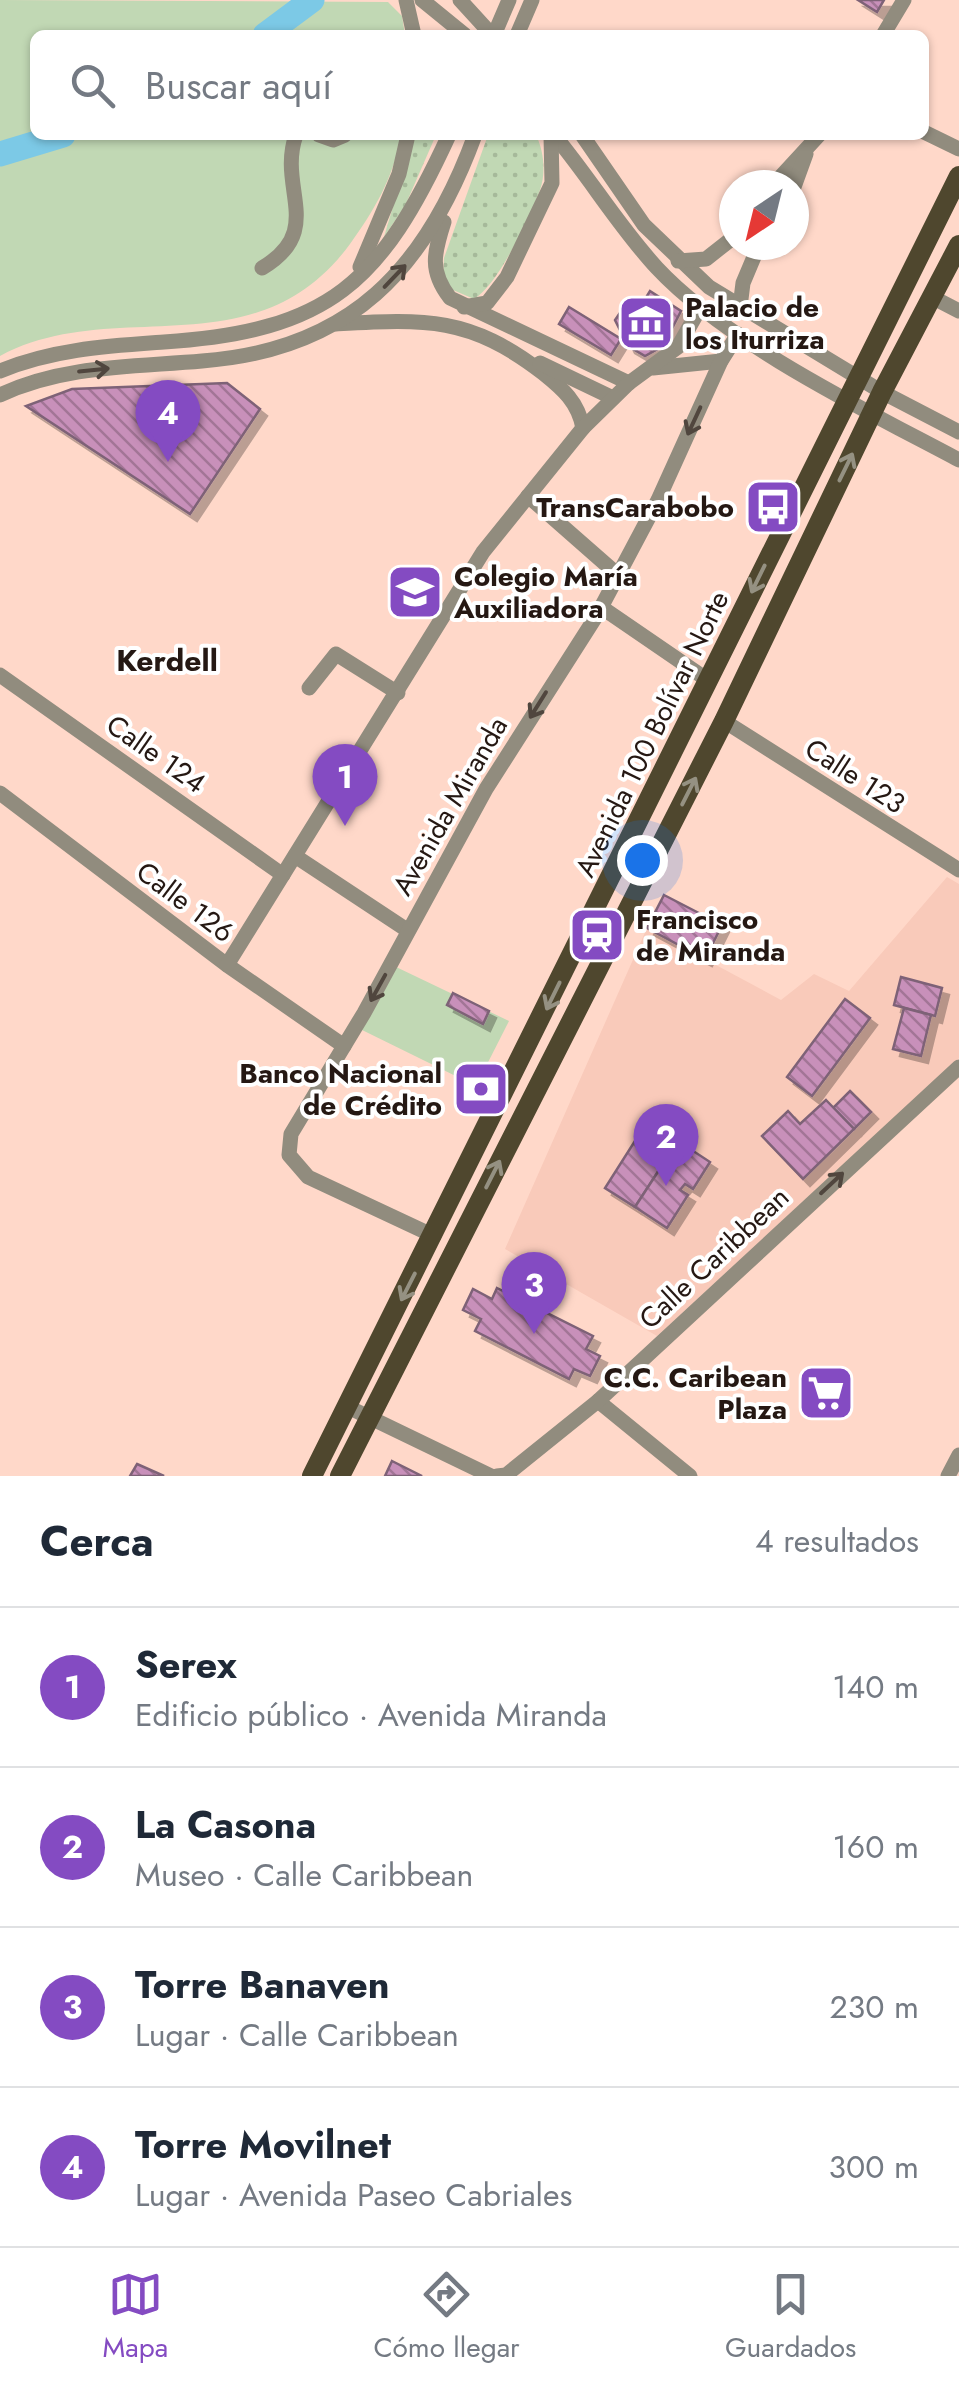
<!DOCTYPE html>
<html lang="es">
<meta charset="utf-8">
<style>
body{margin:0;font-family:Jost,sans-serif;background:#f2f2f3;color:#1f2937}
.compass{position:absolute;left:719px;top:170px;width:90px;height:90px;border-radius:50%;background:#fff;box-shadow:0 2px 8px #0004;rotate:215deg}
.you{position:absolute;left:642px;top:860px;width:35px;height:35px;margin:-25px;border:8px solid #fff;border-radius:50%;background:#1a73e8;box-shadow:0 0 0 15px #1a73e833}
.badge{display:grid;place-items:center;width:65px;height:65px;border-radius:50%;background:#844bc2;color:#fff;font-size:32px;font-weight:700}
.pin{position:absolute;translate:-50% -82px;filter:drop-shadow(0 2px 5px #0008)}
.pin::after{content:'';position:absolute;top:52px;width:35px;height:30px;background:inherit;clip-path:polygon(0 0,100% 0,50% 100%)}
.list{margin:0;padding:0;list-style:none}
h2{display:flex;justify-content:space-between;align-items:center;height:130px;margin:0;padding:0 40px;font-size:42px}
h2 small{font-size:32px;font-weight:400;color:#747a83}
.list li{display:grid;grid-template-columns:65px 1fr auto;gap:30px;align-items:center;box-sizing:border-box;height:160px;padding:0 40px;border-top:2px solid #e0e1e3}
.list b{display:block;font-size:38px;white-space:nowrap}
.list p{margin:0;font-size:32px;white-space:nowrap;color:#747a83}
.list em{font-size:32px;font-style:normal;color:#747a83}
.icon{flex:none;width:55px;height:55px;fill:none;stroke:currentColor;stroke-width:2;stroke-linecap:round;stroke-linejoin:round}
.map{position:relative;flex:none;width:959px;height:1476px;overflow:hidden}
.search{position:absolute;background:#fff;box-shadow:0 2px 8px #0004;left:30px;right:30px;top:30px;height:110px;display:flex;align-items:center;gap:25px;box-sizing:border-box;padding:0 35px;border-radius:15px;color:#747a83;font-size:38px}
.sheet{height:770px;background:#fff}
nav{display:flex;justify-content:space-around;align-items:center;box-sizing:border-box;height:140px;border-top:2px solid #e0e1e3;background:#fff;font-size:28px;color:#747a83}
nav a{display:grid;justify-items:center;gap:5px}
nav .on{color:#844bc2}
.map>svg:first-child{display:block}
.built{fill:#f9caba}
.grass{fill:url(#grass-dots)}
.park{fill:#c1d8b4}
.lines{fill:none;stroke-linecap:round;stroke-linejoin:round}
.river{stroke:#7cc9e6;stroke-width:25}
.building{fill:url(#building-back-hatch);stroke:#7e6277;stroke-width:2.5;filter:url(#shadow)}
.minor{stroke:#918c7e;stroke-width:15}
.major{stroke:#4f472e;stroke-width:20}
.oneway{stroke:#50463e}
.oneway2{stroke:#959182}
.labels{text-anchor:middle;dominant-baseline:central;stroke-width:8;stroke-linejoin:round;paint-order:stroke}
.poi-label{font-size:28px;font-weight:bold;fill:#251813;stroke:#fff;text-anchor:start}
.street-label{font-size:28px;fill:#251813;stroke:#fff}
.neighbourhood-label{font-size:30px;font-weight:bold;fill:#251813;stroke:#fff}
</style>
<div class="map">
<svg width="959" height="1476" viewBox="0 0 959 1476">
<defs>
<pattern id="grass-dots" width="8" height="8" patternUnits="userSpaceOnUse" patternTransform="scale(2.5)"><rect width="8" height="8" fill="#c1d8b4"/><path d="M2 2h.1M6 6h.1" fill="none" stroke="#a6b99a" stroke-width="1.8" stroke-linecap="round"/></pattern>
<pattern id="building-back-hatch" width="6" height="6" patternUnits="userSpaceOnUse" patternTransform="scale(2.5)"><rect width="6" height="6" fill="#c890ba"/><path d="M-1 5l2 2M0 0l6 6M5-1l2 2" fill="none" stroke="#a27596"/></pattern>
<filter id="shadow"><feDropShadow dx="7" dy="7" stdDeviation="0" flood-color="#0004"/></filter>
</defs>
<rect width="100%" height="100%" fill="#ffd8c9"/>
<polygon class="built" points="947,877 959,884 959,1058 657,1336 505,1249 647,928 781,1000 814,974 849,991"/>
<g class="grass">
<polygon points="414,135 436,135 405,206 384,237"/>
<path d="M488,135H536C544,151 546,173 540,190C530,217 498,285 474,299L453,290L443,278L444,258Z"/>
</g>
<g class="park">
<path d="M0,0L388,2L402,16L405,35H35V135H401C394,177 374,211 350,244C255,373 116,294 0,356Z"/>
<polygon points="394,966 509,1021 476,1086 360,1029"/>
</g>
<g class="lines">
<g class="river">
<polyline points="265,35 312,0"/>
<polyline points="0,154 63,135"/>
</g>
</g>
<g class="building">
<polygon points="858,0 884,0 877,12"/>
<polygon points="650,291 681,311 663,346 645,356 628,346 615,320 624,307 636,314"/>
<polygon points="569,307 621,339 611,355 559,324"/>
<polygon points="227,383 260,409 190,514 26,406 72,389"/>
<polygon points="664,895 722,925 705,959 647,928"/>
<polygon points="901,977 942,988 935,1016 894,1005"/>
<polygon points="453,993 489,1011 483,1024 447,1005"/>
<polygon points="845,999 870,1018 812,1096 787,1077"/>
<polygon points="904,1008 931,1015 921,1056 893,1049"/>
<polygon points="850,1091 871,1112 854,1129 833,1108"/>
<polygon points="826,1100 854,1129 803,1179 762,1136 788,1111 800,1124"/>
<polygon points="647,1122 678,1141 635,1207 605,1188"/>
<polygon points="678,1141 710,1162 693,1189 685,1184 680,1190 688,1195 667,1228 635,1207"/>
<polygon points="497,1288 593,1336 586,1349 600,1356 590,1376 574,1369 569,1379 475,1331 481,1319 463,1310 473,1289 492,1299"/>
<polygon points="392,1461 422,1476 385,1476"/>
<polygon points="137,1464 164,1476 130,1476"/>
</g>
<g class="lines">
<g class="minor">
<polyline points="406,0 414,35"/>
<polyline points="422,0 465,35"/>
<polyline points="460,0 492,35"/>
<polyline points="494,35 509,0"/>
<polyline points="517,35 532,0"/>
<polyline points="883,35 904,0"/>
<polyline points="924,132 959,149"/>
<polyline points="319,135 333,140 345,135"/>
<path d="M554,135C590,178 619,227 657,268C727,343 867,411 959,460"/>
<polyline points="582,135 644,225 709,287 882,392 959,432"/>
<polyline points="773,185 819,135"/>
<polyline points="794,187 806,154"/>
<path d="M444,222C434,253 429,271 450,298L629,383"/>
<polyline points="678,261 706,259 734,237"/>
<polyline points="360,267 399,174 408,135"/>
<path d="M262,268C326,230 277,188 296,135"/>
<polyline points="932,297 959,311"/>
<polyline points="464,307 487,303 507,277 552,183 551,135"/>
<polyline points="740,307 743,283 759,245"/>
<path d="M336,324C425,319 469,316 543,373C563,389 578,402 583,428"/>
<polyline points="540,363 613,398"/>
<polyline points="653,368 721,361"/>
<path d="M0,371C53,349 108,346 164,342C330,331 381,283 449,135"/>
<path d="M0,395C63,365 134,367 202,361C350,350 426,269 475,135"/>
<polyline points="528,496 618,575"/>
<polyline points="601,607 709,681"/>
<polyline points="0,675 283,875"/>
<polyline points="309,688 336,654 398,693"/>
<polyline points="724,721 959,870"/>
<polyline points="0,793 227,965 344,1046"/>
<polyline points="295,856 407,930"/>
<polyline points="227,965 483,552 583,428 629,383 678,347 700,308"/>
<polyline points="434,1236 308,1177 289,1155 291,1134 364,1013 486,789 597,615 658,500 721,361 738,334"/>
<polyline points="598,1401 690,1476"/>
<polyline points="348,1407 491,1476"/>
<polyline points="497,1476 506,1475 598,1401 959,1067"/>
<polyline points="948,1476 959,1455"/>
</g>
<g class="major">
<polyline points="312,1476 959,176"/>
<polyline points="340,1476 724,721 882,392 959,245"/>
</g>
</g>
<defs><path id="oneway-shaft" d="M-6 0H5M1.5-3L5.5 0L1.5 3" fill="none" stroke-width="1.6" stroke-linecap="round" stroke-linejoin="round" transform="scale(2.5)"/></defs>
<g class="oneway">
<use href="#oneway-shaft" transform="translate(395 276) rotate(-46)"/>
<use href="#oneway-shaft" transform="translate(94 370) rotate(-6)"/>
<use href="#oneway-shaft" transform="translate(694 421) rotate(115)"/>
<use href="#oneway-shaft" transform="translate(538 705) rotate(122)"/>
<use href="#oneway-shaft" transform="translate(378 988) rotate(119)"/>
<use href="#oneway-shaft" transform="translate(832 1183) rotate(-43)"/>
</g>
<g class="oneway2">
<use href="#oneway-shaft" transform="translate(846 467) rotate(-64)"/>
<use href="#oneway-shaft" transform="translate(758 579) rotate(116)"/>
<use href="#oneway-shaft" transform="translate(689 791) rotate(-63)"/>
<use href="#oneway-shaft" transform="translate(553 996) rotate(116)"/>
<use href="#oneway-shaft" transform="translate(493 1174) rotate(-63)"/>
<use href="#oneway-shaft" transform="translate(408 1287) rotate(117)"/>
</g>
<defs>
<g id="museum-square" transform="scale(2.875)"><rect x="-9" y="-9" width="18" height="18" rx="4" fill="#844bc2" stroke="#fff"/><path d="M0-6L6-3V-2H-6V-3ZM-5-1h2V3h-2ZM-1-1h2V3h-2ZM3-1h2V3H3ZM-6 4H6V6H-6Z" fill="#fff"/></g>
<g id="bus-square" transform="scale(2.875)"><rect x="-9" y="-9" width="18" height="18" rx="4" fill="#844bc2" stroke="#fff"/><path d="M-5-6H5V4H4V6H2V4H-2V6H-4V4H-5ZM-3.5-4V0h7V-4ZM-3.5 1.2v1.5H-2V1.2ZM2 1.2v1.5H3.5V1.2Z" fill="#fff"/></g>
<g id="university-square" transform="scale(2.875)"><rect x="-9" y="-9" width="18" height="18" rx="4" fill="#844bc2" stroke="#fff"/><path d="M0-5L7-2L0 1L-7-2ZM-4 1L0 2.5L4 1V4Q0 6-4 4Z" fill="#fff"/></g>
<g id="station-square" transform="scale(2.875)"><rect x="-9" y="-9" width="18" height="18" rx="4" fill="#844bc2" stroke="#fff"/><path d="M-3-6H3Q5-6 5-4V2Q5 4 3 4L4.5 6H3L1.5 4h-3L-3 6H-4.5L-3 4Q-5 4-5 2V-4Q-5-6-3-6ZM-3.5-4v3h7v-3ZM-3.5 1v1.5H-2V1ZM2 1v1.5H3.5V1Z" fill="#fff"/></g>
<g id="bank-square" transform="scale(2.875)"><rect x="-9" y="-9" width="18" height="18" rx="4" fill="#844bc2" stroke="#fff"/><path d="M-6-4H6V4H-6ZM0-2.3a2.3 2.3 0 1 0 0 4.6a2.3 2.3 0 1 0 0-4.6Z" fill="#fff"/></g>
<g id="supermarket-square" transform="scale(2.875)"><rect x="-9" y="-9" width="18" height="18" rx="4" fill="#844bc2" stroke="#fff"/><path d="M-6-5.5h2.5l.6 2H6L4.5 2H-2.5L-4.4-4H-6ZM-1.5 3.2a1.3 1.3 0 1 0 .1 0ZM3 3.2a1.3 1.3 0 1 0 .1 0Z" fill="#fff"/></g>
</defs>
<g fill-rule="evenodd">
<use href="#museum-square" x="646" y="323"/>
<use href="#bus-square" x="773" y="507"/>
<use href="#university-square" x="415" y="592"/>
<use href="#station-square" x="597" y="935"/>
<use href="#bank-square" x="481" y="1089"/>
<use href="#supermarket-square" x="826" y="1393"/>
</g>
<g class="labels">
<g class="poi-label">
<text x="685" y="307">Palacio de<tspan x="685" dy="32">los Iturriza</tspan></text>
<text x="734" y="507" text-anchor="end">TransCarabobo</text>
<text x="454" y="576">Colegio María<tspan x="454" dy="32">Auxiliadora</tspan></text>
<text x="636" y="919">Francisco<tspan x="636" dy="32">de Miranda</tspan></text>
<text x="442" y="1073" text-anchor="end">Banco Nacional<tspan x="442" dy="32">de Crédito</tspan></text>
<text x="787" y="1377" text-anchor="end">C.C. Caribean<tspan x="787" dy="32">Plaza</tspan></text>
</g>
<g class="street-label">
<text transform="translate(652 734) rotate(-64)">Avenida 100 Bolívar Norte</text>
<text transform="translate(156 754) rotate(35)">Calle 124</text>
<text transform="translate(855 776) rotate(33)">Calle 123</text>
<text transform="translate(450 806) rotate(-60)">Avenida Miranda</text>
<text transform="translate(185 902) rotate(37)">Calle 126</text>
<text transform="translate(714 1258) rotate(-43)">Calle Caribbean</text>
</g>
<g class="neighbourhood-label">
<text x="167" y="660">Kerdell</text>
</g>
</g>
</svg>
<svg class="compass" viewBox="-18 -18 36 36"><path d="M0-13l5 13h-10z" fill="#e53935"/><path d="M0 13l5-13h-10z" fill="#747a83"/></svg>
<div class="you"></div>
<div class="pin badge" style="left:345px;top:826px">1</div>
<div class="pin badge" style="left:666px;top:1186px">2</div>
<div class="pin badge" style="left:534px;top:1334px">3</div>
<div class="pin badge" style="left:168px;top:462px">4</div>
<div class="search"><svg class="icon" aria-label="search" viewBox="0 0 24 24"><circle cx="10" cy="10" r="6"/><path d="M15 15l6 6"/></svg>Buscar aquí</div>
</div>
<section class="sheet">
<h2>Cerca<small>4 resultados</small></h2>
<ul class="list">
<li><span class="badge">1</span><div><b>Serex</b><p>Edificio público · Avenida Miranda</p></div><em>140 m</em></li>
<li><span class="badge">2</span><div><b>La Casona</b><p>Museo · Calle Caribbean</p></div><em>160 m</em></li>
<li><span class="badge">3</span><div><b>Torre Banaven</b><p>Lugar · Calle Caribbean</p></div><em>230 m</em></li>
<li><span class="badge">4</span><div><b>Torre Movilnet</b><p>Lugar · Avenida Paseo Cabriales</p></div><em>300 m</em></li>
</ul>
</section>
<nav>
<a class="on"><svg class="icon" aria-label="map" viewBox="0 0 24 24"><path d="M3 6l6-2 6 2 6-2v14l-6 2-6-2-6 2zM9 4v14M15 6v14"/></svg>Mapa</a>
<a><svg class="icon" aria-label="directions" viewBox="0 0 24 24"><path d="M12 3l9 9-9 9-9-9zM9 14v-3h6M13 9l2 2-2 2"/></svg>Cómo llegar</a>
<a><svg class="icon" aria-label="saved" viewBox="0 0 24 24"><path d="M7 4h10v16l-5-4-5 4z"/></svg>Guardados</a>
</nav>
